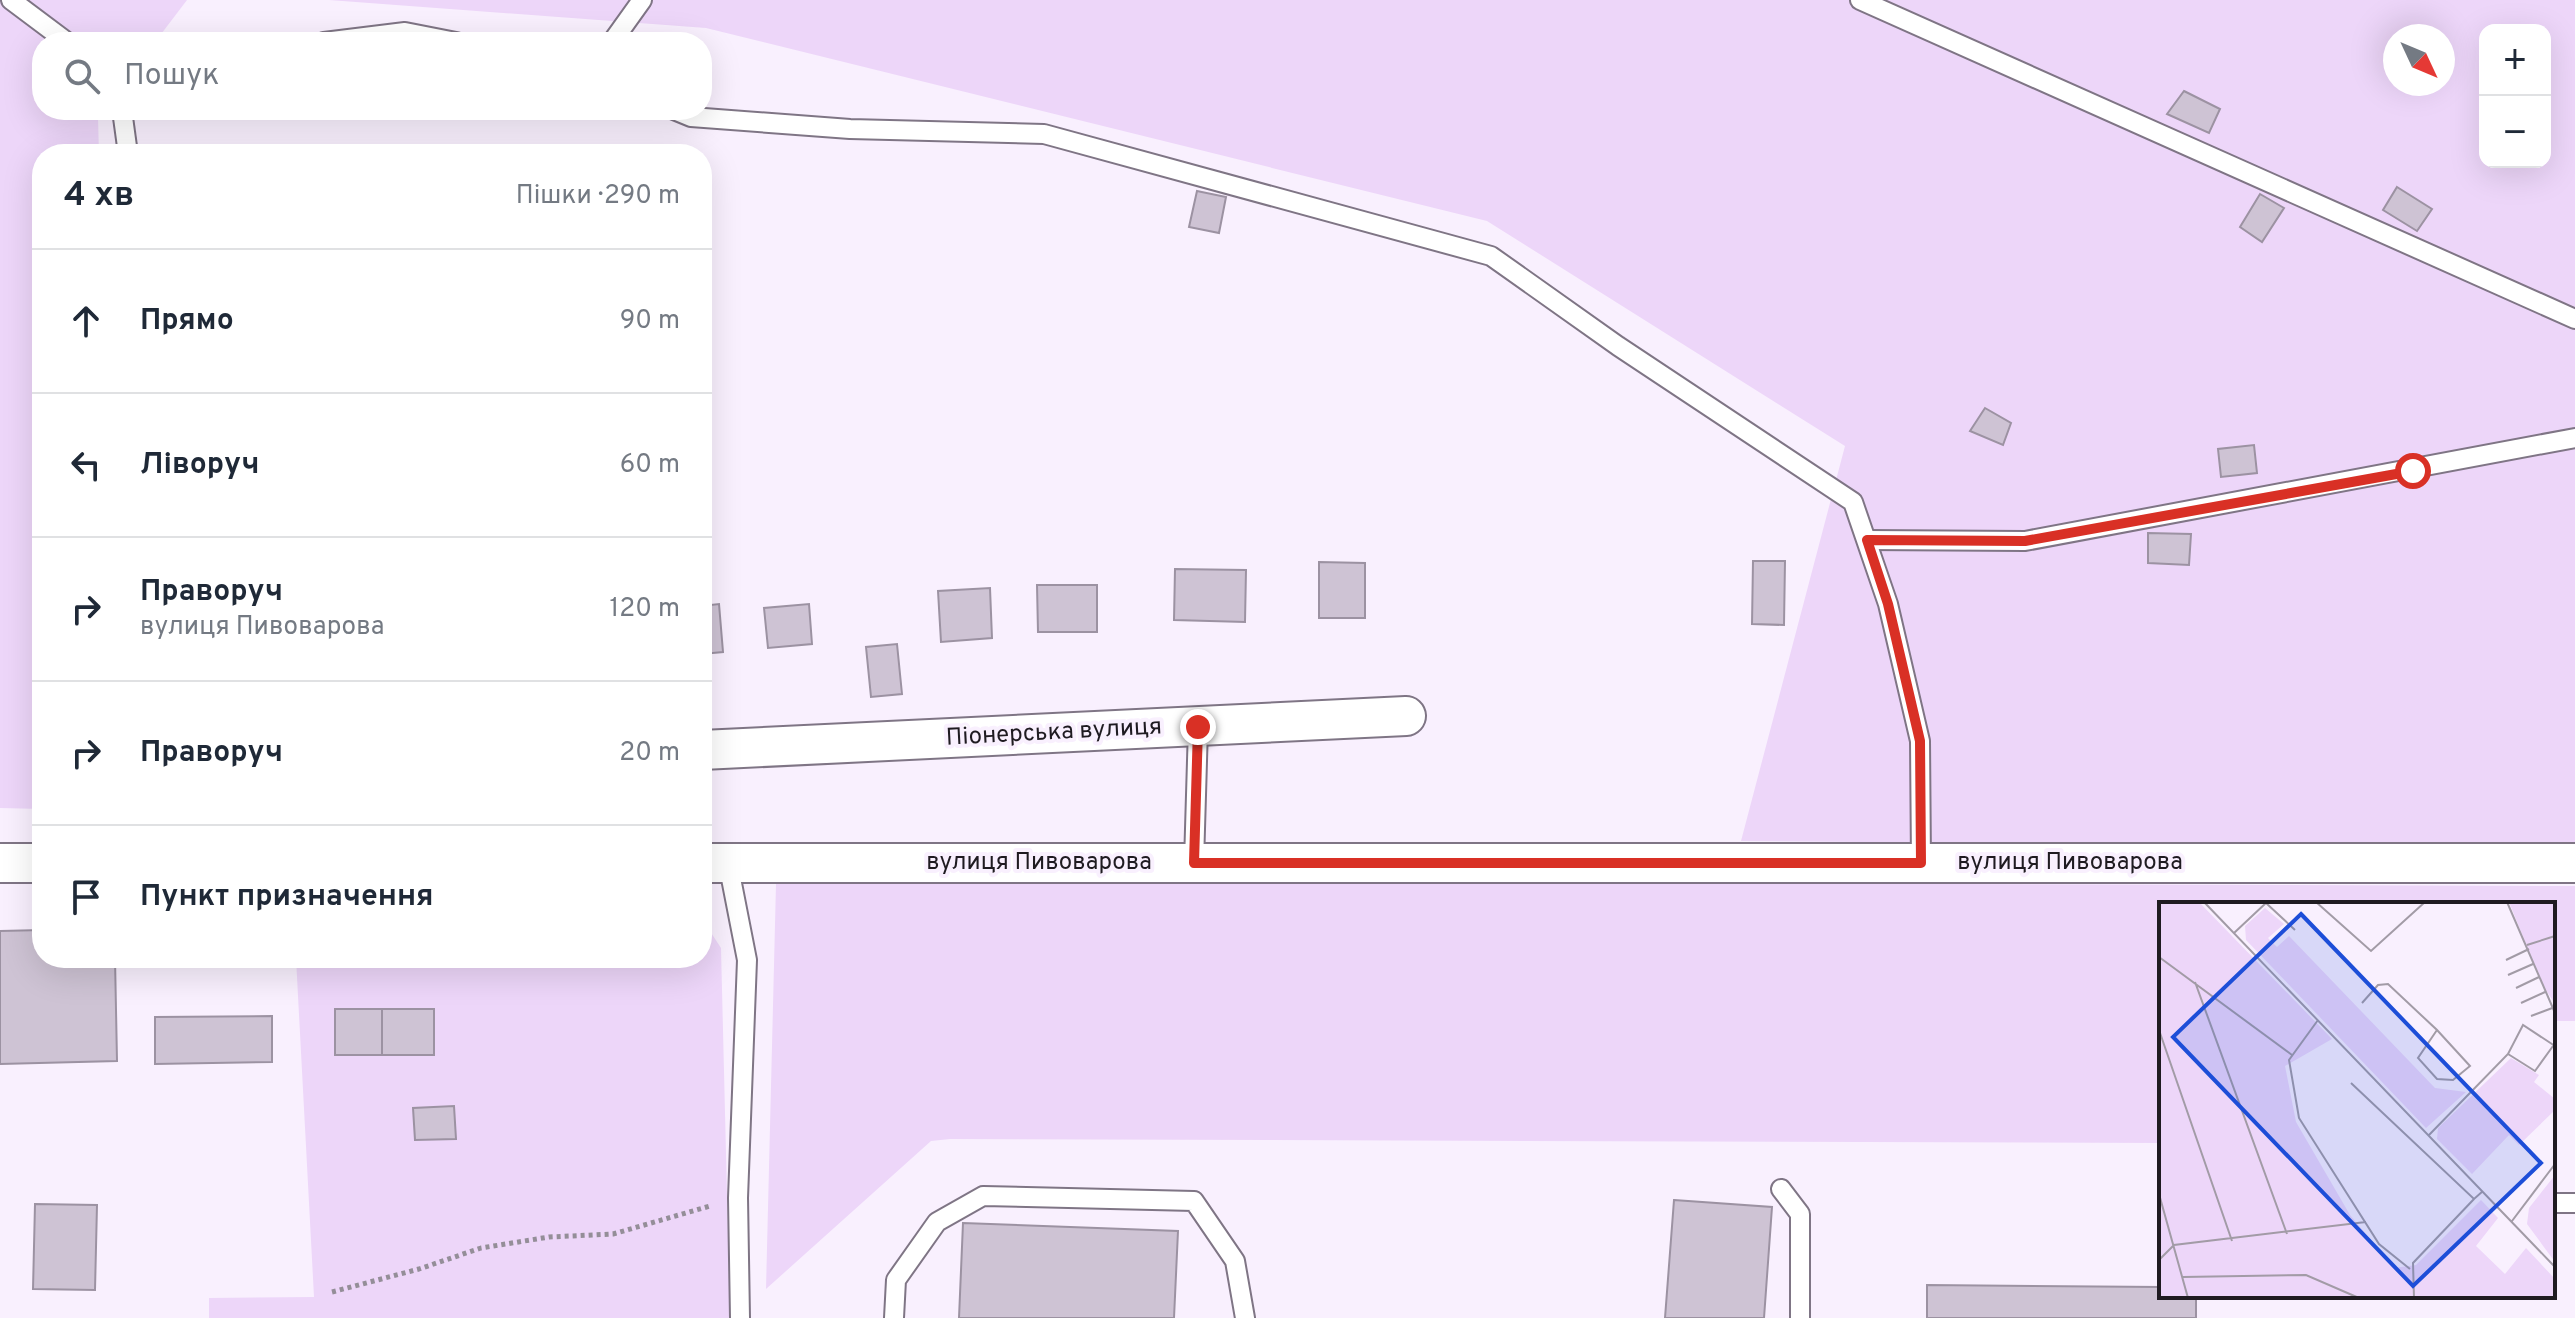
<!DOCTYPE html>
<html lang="uk">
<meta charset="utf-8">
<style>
body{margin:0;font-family:Overpass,sans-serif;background:#f2f2f3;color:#1f2937}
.controls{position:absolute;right:24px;top:24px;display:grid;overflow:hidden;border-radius:16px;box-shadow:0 8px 32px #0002}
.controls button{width:72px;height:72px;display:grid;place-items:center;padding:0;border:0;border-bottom:2px solid #e0e1e3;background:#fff;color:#1f2937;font:40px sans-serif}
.compass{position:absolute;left:2383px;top:24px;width:72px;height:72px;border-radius:50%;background:#fff;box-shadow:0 8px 32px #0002;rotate:134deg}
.stop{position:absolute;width:24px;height:24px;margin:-18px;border:6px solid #d93025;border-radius:50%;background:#fff}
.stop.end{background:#d93025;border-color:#fff;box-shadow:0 2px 8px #0008}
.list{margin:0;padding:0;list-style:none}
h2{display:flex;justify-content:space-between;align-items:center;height:104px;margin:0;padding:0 32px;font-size:34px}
h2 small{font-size:26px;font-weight:400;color:#747a83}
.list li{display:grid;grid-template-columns:52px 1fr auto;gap:24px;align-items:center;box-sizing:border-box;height:144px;padding:0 32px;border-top:2px solid #e0e1e3}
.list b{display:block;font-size:30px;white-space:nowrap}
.list p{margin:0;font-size:26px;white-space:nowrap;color:#747a83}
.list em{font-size:26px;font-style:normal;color:#747a83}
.icon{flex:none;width:44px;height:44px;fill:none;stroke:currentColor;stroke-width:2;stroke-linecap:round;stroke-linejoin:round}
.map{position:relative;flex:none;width:2575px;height:1318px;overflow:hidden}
.search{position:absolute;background:#fff;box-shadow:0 8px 32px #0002;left:32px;top:32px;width:680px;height:88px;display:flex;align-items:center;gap:20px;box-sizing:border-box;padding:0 28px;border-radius:32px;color:#747a83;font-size:30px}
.panel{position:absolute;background:#fff;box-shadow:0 8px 32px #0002;left:32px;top:144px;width:680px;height:824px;border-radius:32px}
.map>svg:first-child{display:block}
.green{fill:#edd6f9;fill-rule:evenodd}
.building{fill:#cec3d4;stroke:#9c92a2;stroke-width:2}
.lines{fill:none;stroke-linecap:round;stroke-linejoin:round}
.lane-casing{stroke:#7f7585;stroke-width:22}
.street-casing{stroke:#7f7585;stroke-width:42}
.path{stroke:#948e98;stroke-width:5;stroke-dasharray:4 4;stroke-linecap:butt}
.lane{stroke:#fff;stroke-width:18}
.street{stroke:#fff;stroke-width:38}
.route{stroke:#d93025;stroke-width:10}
.labels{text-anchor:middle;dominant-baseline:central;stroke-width:8;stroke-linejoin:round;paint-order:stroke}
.street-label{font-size:24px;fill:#1f1b21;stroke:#f9f0fe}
.inset-road{fill:none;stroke:#a29ba6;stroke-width:2}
.view{fill:#1d4ed8;fill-opacity:0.15;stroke:#1d4ed8;stroke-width:4}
.inset-edge{fill:none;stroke:#1f1b21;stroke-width:4}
</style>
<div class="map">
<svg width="2575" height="1318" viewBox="0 0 2575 1318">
<rect width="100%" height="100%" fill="#f9f0fe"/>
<g class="green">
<polygon points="0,0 187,0 155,42 42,42 42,110 104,110 98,118 99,154 42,154 42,809 0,808"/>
<path d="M329,0H2575V848L1741,841L1845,446L1487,221L706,28ZM2485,30H2545V162H2485ZM2395,36H2443V84H2395Z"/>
<polygon points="1014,881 2575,886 2575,1021 2553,1021 2553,904 2161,904 2161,1143 950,1139 931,1141 766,1289 776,884"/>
<polygon points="702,919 721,948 730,1318 209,1318 209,1298 314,1297 296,958 702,958"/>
</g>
<g class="building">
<polygon points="2184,91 2220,109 2209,133 2167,114"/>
<polygon points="2397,187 2432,209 2417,231 2383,210"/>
<polygon points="1197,191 1226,197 1219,233 1189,227"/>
<polygon points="2260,194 2284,208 2262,242 2240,227"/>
<polygon points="1985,408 2011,423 2003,445 1970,431"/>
<polygon points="2254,445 2257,473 2221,477 2218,449"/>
<polygon points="2148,533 2191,534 2189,565 2148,563"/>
<polygon points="1753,561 1785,561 1784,625 1752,624"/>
<polygon points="1319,562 1365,563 1365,618 1319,618"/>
<polygon points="1175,569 1246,570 1245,622 1174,620"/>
<polygon points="1037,585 1097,585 1097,632 1038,632"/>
<polygon points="990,588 992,638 941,642 938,591"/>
<polygon points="719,604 723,652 702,654 702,606"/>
<polygon points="809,604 812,644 768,648 764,608"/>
<polygon points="897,644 902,694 871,697 866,647"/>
<polygon points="42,930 42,958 115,958 117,1061 0,1064 0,931"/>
<rect x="335" y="1009" width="47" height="46"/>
<rect x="382" y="1009" width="52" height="46"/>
<polygon points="272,1016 272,1062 155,1064 155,1017"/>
<polygon points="454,1106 456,1139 415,1140 413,1108"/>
<polygon points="1674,1200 1772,1207 1764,1318 1665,1318"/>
<polygon points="35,1204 97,1205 95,1290 33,1289"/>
<polygon points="963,1223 1178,1231 1174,1318 959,1318"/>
<polygon points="1927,1285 2161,1287 2161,1296 2196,1296 2196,1318 1927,1318"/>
</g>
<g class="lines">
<g class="lane-casing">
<g id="lane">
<polyline points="11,0 67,42"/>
<polyline points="1860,0 2575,319"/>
<polyline points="324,42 405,32 456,42"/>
<polyline points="612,42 642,0"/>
<polyline points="122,110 128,154"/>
<polyline points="674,110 691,117 850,129 1044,134 1491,256 1618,346 1853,502 1888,604 1920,741 1921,863"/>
<polyline points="1867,540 2025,541 2575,438"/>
<polyline points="728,863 747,960 738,1198 740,1318"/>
<polyline points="1194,863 1198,727"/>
<polyline points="1781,1189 1800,1214 1800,1318"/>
<polyline points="2553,1203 2575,1203"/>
<polyline points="894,1318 896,1280 937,1222 983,1196 1194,1201 1235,1261 1245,1318"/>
</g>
</g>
<g class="street-casing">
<g id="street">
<polyline points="702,750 1406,716"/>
<polyline points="0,863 42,863"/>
<polyline points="702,863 2575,863"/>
</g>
</g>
<polyline class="path" points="332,1292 419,1269 481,1248 549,1237 613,1234 710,1206"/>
<use href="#lane" class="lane"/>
<use href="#street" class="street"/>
</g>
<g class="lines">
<polyline class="route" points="1198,727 1194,863 1921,863 1920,741 1888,604 1867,540 2025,541 2413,471"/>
</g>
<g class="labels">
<g class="street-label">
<text transform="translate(1054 733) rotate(-3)">Піонерська вулиця</text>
<text x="1039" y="863">вулиця Пивоварова</text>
<text x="2070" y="863">вулиця Пивоварова</text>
</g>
</g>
<g transform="translate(2159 902)">
<rect width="396" height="396" fill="#f9f0fe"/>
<path d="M0,0H40L173,137L126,164L137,220L191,313L235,366L257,363L322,298L339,316L317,344L346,372L367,346L396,377V396H0ZM350,0H396V102L383,82ZM106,6L125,22L109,36L118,45L130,34L276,186L307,190L267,226L87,38L86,24ZM352,156L380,173L375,180L396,197V208L360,243L350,233L313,272L278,237L279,226ZM396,273V360L368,322L370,306Z" fill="#edd6f9"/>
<path class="inset-road" d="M45,0L396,365M157,0L212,49L266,0M348,0L396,111M107,1L136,28M75,31L108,0M368,43L396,34M0,55L133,153M347,58L370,47M349,73L374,62M36,80L128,332M357,86L380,75M203,101L219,83L229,82L278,128L259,156L278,177L294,178L311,164L278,128M362,101L386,90M372,114L396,105M159,118L130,158L140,216L220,342L251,367M0,128L73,339M349,152L376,169L394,144M192,181L315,297L324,289M270,233L349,152L364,123L396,144M0,292L29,396M353,319L396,262M0,358L15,343L207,320M24,375L147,373L200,396M255,396L254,361L315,297"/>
<path class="view" d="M142,12L382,261L254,384L14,135Z"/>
<rect width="396" height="396" class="inset-edge"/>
</g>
</svg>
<div class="controls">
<button>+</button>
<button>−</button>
</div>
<svg class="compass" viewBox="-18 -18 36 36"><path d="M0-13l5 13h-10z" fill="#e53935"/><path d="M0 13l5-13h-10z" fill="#747a83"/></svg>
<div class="stop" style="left:2413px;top:471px"></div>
<div class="stop end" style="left:1198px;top:727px"></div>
<div class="search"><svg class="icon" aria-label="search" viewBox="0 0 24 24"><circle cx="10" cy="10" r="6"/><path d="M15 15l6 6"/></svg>Пошук</div>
<section class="panel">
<h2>4 хв<small>Пішки · 290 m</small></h2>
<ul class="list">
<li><svg class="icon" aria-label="ahead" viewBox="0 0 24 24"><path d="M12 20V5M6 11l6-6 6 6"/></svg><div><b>Прямо</b></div><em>90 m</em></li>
<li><svg class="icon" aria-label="left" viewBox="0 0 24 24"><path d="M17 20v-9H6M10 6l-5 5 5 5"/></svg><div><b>Ліворуч</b></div><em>60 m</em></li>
<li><svg class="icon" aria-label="right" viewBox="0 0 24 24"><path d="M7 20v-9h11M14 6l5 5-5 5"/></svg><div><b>Праворуч</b><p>вулиця Пивоварова</p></div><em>120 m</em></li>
<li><svg class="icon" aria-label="right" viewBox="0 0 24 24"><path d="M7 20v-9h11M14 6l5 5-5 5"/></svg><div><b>Праворуч</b></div><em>20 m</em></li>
<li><svg class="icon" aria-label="arrive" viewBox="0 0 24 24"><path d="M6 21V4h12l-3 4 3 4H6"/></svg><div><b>Пункт призначення</b></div></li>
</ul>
</section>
</div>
